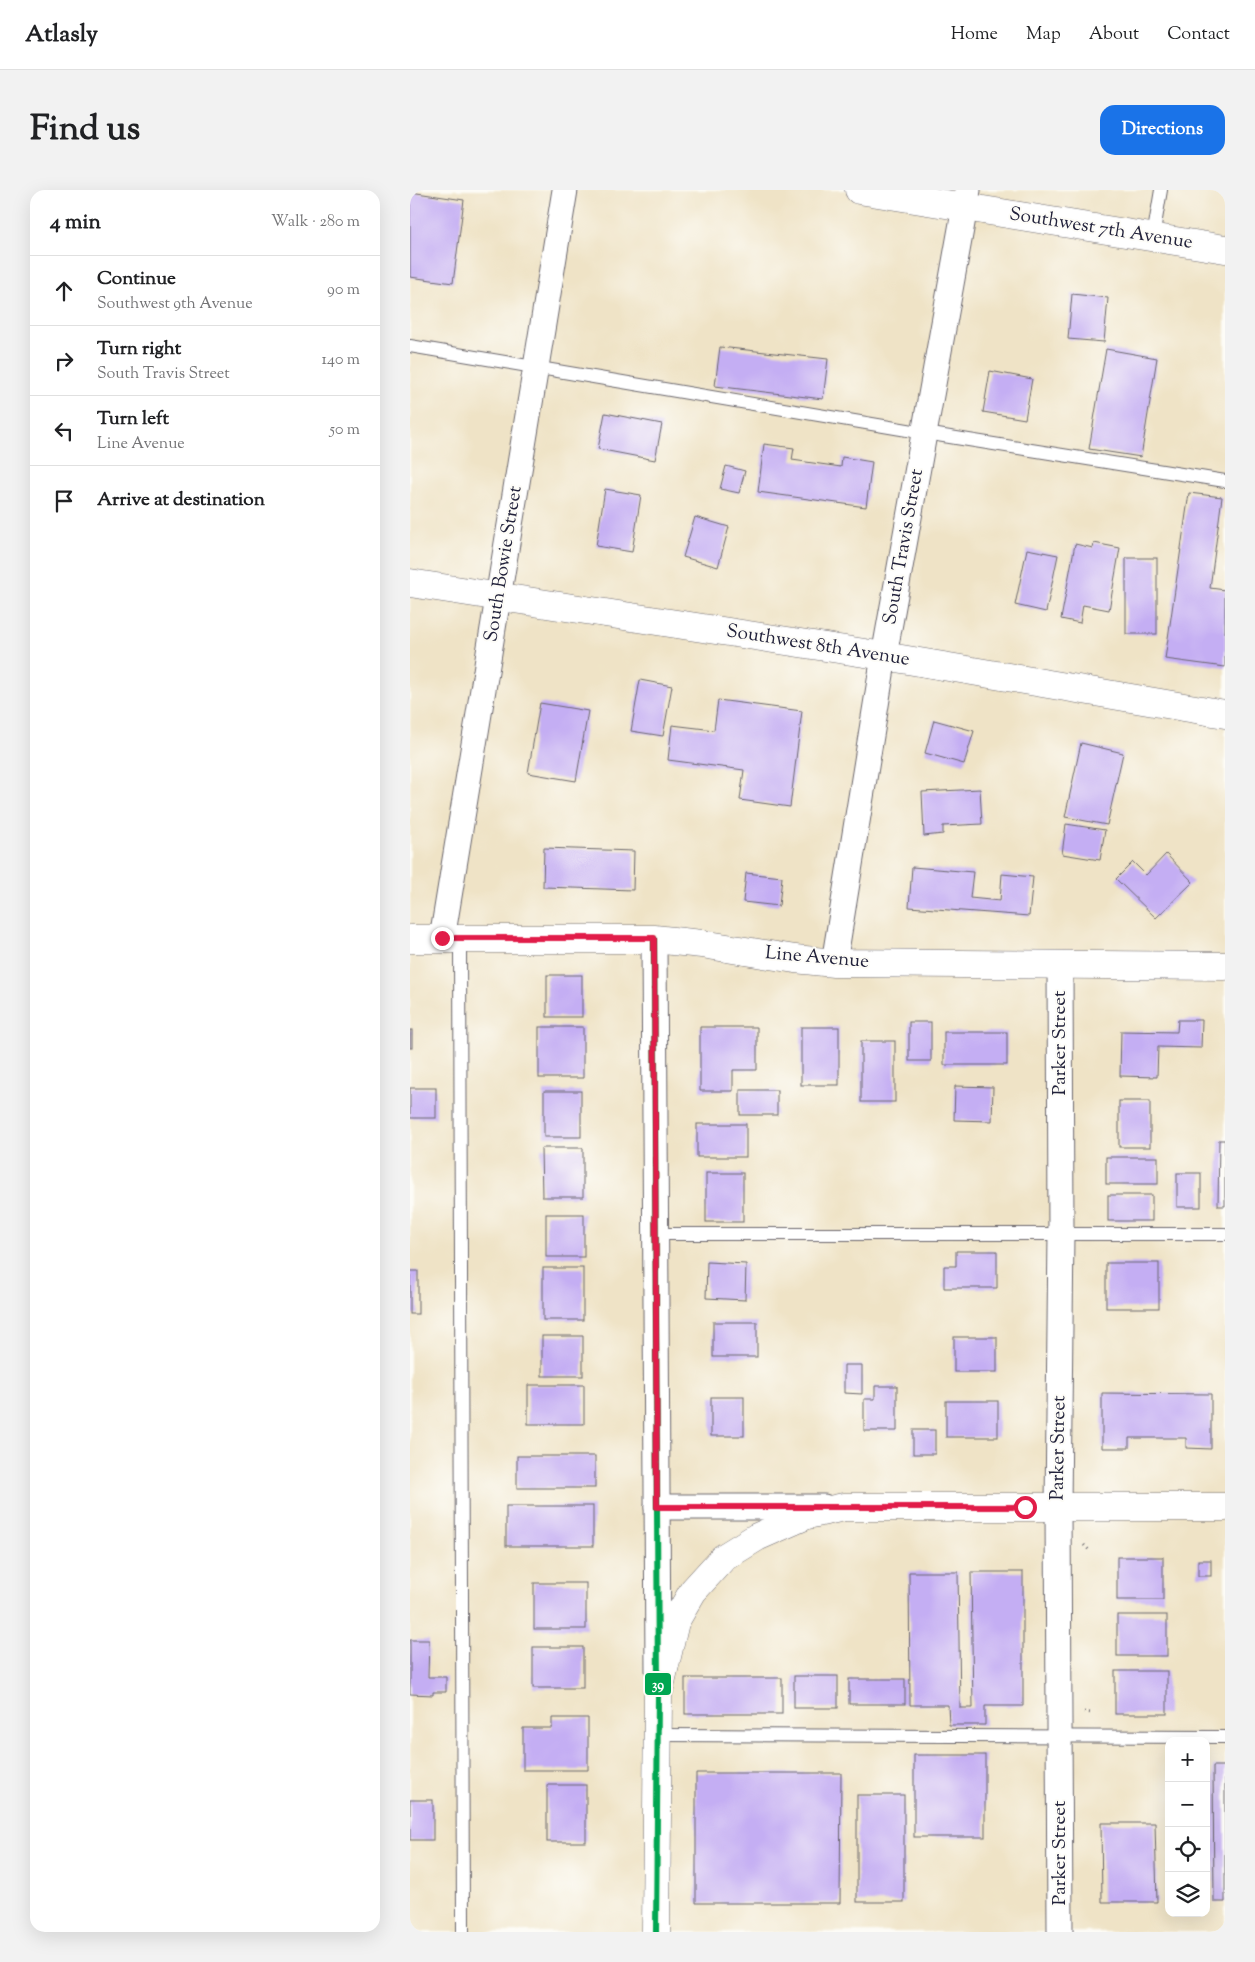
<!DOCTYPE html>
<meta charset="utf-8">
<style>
body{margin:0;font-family:"Sorts Mill Goudy",serif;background:#f2f2f2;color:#202124}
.controls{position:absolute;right:15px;bottom:15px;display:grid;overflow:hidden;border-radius:10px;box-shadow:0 5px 20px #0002}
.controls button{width:45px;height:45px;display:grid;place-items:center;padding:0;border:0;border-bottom:1px solid #e0e0e0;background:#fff;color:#202124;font:25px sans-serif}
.stop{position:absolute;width:15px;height:15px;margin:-11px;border:4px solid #e11d48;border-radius:50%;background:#fff}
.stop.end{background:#e11d48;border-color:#fff;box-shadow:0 1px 5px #0008}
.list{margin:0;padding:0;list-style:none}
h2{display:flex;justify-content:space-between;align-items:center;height:65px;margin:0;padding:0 20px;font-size:21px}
h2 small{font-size:16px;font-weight:400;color:#757577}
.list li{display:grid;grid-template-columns:32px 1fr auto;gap:15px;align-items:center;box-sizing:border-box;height:70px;padding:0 20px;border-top:1px solid #e0e0e0}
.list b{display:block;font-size:19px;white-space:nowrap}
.list p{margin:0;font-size:16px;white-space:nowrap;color:#757577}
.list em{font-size:16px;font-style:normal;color:#757577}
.icon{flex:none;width:28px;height:28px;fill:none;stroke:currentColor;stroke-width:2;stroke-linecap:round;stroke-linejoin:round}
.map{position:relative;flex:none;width:815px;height:1742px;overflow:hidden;border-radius:15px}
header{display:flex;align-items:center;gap:30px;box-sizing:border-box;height:70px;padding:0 25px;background:#fff;border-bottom:1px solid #e0e0e0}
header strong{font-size:24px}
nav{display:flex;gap:28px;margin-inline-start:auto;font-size:18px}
.intro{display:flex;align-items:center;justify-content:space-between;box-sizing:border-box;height:120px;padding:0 30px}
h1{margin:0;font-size:35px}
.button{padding:12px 22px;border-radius:15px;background:#1a73e8;color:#fff;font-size:18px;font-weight:700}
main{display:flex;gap:30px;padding:0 30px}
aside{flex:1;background:#fff;border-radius:15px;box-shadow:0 5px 20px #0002}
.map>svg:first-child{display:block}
.building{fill:#c4aef3}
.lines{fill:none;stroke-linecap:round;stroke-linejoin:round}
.service-casing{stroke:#6a666c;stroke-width:14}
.minor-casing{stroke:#6a666c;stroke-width:27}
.tertiary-casing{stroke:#6a666c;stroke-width:29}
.secondary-casing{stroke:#6a666c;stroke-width:29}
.path{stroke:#6a666c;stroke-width:3;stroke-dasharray:1 4;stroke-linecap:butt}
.service{stroke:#fff;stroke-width:12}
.minor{stroke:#fff;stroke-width:25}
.tertiary{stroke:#fff;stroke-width:28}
.secondary{stroke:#fff;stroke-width:28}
.bus-1-casing{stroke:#fdfcf7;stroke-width:10}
.bus-1{stroke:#00a651;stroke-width:6}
.route{stroke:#e11d48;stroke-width:6}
.labels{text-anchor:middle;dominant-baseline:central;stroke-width:4;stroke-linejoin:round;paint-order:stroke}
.street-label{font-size:19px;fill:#22223b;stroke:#fdfcf7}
.line-badge{stroke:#fdfcf7;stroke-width:2}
.badge-label{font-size:14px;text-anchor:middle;font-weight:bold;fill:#fff}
</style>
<header>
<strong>Atlasly</strong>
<nav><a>Home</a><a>Map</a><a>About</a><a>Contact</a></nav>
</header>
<div class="intro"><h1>Find us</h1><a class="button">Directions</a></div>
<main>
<aside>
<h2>4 min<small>Walk · 280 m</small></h2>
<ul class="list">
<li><svg class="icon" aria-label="ahead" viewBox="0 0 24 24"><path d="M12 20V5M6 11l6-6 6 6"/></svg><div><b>Continue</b><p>Southwest 9th Avenue</p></div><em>90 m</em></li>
<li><svg class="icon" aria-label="right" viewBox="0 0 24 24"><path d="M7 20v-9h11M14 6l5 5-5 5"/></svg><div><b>Turn right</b><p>South Travis Street</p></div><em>140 m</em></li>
<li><svg class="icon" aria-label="left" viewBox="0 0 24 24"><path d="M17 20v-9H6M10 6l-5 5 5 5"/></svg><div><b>Turn left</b><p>Line Avenue</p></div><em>50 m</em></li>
<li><svg class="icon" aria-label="arrive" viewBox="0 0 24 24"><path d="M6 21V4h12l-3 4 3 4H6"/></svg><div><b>Arrive at destination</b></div></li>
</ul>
</aside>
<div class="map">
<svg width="815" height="1742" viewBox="0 0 815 1742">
<rect width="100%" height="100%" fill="#fdfcf7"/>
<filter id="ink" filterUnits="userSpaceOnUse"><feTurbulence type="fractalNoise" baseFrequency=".02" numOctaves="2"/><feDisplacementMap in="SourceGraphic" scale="10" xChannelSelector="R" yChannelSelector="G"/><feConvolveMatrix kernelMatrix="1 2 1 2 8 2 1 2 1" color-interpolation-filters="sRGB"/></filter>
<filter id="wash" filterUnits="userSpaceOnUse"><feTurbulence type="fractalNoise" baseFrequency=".0096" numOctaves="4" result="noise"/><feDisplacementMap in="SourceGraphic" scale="20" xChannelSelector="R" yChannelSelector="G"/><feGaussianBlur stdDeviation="1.12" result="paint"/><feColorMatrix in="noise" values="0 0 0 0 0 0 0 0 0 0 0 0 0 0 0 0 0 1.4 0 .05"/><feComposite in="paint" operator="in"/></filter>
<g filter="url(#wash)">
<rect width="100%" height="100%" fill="#efe3c6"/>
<g id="blocks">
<g class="building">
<polygon points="0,2 54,10 43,93 0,87"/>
<polygon points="662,104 698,108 694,152 658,149"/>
<polygon points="310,157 418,169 413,209 305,196"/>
<polygon points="696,159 747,168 731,267 679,259"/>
<polygon points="580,181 622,189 615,229 573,222"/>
<polygon points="195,223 252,234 245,270 188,259"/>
<polygon points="354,254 384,258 382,270 431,277 432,267 462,272 456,317 348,302"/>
<polygon points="316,276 335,281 329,303 310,299"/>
<polygon points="195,299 231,305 222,362 186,356"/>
<polygon points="779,303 812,307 800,398 815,400 815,477 755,469"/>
<polygon points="285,327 319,337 308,377 273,367"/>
<polygon points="684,353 710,358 699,420 673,415 670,433 651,429 665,354 683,358"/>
<polygon points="617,359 648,365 636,422 605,415"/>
<rect x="716" y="368" width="31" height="76"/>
<polygon points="230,490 262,496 253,546 221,541"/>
<polygon points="308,510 392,521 380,617 330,610 334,580 258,570 262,535 304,540"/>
<polygon points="130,513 178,521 166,591 118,583"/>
<polygon points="524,530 564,541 554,574 515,563"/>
<polygon points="671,553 713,563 697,635 655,627"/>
<polygon points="570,599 572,634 533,636 533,644 514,646 512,602"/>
<polygon points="656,634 695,640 690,670 652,664"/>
<polygon points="134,658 224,661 223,700 133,697"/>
<polygon points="756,664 783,692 746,728 706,689 723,672 736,685"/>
<polygon points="502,677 563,682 560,708 590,711 592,684 623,687 619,726 499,717"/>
<polygon points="336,683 372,687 369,716 333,712"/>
<rect x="137" y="785" width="35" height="42"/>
<polygon points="768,830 792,830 791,858 748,857 747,887 710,886 711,841 767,842"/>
<rect x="499" y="832" width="22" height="39"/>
<rect x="129" y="837" width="44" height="51"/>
<polygon points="290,837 347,837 347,880 323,880 323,901 290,901"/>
<rect x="391" y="837" width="38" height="58"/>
<rect x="0" y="840" width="2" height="18"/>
<rect x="534" y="842" width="63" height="33"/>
<rect x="451" y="851" width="34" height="61"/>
<polygon points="545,896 583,897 582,931 544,930"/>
<rect x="0" y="898" width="26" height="30"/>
<rect x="330" y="900" width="37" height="25"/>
<rect x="134" y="901" width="37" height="46"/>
<rect x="709" y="911" width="31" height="46"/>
<rect x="287" y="934" width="49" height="33"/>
<polygon points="809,950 815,950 815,1016 808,1016"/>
<polygon points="131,958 173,958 173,1007 132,1007"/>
<rect x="696" y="967" width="52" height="27"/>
<rect x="296" y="983" width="37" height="49"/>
<rect x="767" y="983" width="24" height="34"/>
<rect x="698" y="1005" width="44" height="26"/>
<rect x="136" y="1024" width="38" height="43"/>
<polygon points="546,1061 587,1061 587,1098 534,1098 534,1076 546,1076"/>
<polygon points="297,1072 336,1074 335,1110 296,1108"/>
<rect x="696" y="1073" width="53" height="45"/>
<rect x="133" y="1078" width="40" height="52"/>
<rect x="0" y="1081" width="8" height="43"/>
<rect x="303" y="1132" width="44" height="35"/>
<rect x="132" y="1146" width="41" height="40"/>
<rect x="544" y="1147" width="43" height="35"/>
<polygon points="434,1175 452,1175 452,1204 434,1203"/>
<rect x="118" y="1195" width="56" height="39"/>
<polygon points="465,1196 487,1196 487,1241 454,1241 454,1209 465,1209"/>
<polygon points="692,1203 801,1204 801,1259 776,1258 776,1248 719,1248 719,1258 692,1258"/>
<rect x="301" y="1207" width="33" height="39"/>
<rect x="536" y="1211" width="52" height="36"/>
<rect x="503" y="1240" width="22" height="24"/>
<rect x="107" y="1266" width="78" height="32"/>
<rect x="96" y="1316" width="87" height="40"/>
<rect x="707" y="1367" width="46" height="43"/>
<rect x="788" y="1370" width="13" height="16"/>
<polygon points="499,1382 548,1382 550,1518 563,1518 561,1382 613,1382 613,1516 575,1516 575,1535 539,1535 538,1515 500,1515"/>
<rect x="124" y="1393" width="52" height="46"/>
<rect x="707" y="1425" width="50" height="41"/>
<polygon points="0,1450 19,1450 18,1487 36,1487 36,1502 23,1502 23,1505 0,1504"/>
<rect x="123" y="1457" width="50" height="41"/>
<rect x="705" y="1481" width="52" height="43"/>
<rect x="384" y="1486" width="44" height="32"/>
<rect x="275" y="1488" width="97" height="36"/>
<rect x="439" y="1489" width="56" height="25"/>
<polygon points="142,1528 178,1528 178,1580 113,1580 113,1538 142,1538"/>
<rect x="504" y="1565" width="71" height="82"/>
<polygon points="803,1576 815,1576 815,1712 804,1712"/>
<polygon points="286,1583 431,1583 430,1713 286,1713"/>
<rect x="137" y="1595" width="39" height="57"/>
<rect x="447" y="1605" width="47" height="107"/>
<rect x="0" y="1610" width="23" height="40"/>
<polygon points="691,1633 745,1633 747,1712 692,1712"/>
</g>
</g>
</g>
<g filter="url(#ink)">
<use href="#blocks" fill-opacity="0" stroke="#6a666c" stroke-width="1"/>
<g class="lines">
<g class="service-casing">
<g id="service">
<polyline points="743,47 751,0"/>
<polyline points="0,156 515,243 815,291"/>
<polyline points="50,749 53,1742"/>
<polyline points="246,1044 815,1044"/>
<polyline points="247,1545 815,1547"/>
</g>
</g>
<g class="minor-casing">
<g id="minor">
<polyline points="32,749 155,0"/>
<polyline points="244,749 248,1481"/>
<polyline points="424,773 474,466 558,0"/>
<polyline points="247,1317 414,1317"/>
<polyline points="650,1742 648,1316 651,1044 650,775"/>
</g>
</g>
<g class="tertiary-casing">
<g id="tertiary">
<polyline points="449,0 815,59"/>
<polyline points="0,749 244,749 292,754 385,769 424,773 815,776"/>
<polyline points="246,1742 248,1505 265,1432 283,1401 313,1368 347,1347 397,1325 434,1317 815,1317"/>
</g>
</g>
<g class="secondary-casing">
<polyline id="secondary" points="0,393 474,466 815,524"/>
</g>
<g class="path">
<polyline points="674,1355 681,1362"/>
<polyline points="674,1522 682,1523"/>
</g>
<use href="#service" class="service"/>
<use href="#minor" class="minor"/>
<use href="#tertiary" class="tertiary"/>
<use href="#secondary" class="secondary"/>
<g class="bus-1-casing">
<polyline id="bus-1" points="244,749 248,1505 246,1742"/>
</g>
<use href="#bus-1" class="bus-1"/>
</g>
</g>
<g class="lines" filter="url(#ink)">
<polyline class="route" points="32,748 244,748 247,1317 615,1317"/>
</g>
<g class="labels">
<g class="street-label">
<text transform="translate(691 39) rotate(9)">Southwest 7th Avenue</text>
<text transform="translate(494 357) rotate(-80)">South Travis Street</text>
<text transform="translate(94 374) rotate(-81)">South Bowie Street</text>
<text transform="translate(408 456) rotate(9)">Southwest 8th Avenue</text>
<text transform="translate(407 768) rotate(5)">Line Avenue</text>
<text transform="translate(650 853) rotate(-90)">Parker Street</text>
<text transform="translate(649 1258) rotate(-89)">Parker Street</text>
<text transform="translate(650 1663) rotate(-90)">Parker Street</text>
</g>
</g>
<rect class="line-badge" x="234" y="1482" width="28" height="24" rx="5" fill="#00a651"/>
<g class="badge-label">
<text x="248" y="1499">39</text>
</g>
</svg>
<div class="controls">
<button>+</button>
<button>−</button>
<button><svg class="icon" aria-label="locate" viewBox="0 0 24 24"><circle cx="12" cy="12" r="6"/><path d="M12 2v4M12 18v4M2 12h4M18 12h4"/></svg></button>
<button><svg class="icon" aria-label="layers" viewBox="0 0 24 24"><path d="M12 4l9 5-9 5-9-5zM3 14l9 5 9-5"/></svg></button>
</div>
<div class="stop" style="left:615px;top:1317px"></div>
<div class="stop end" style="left:32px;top:748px"></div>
</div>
</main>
